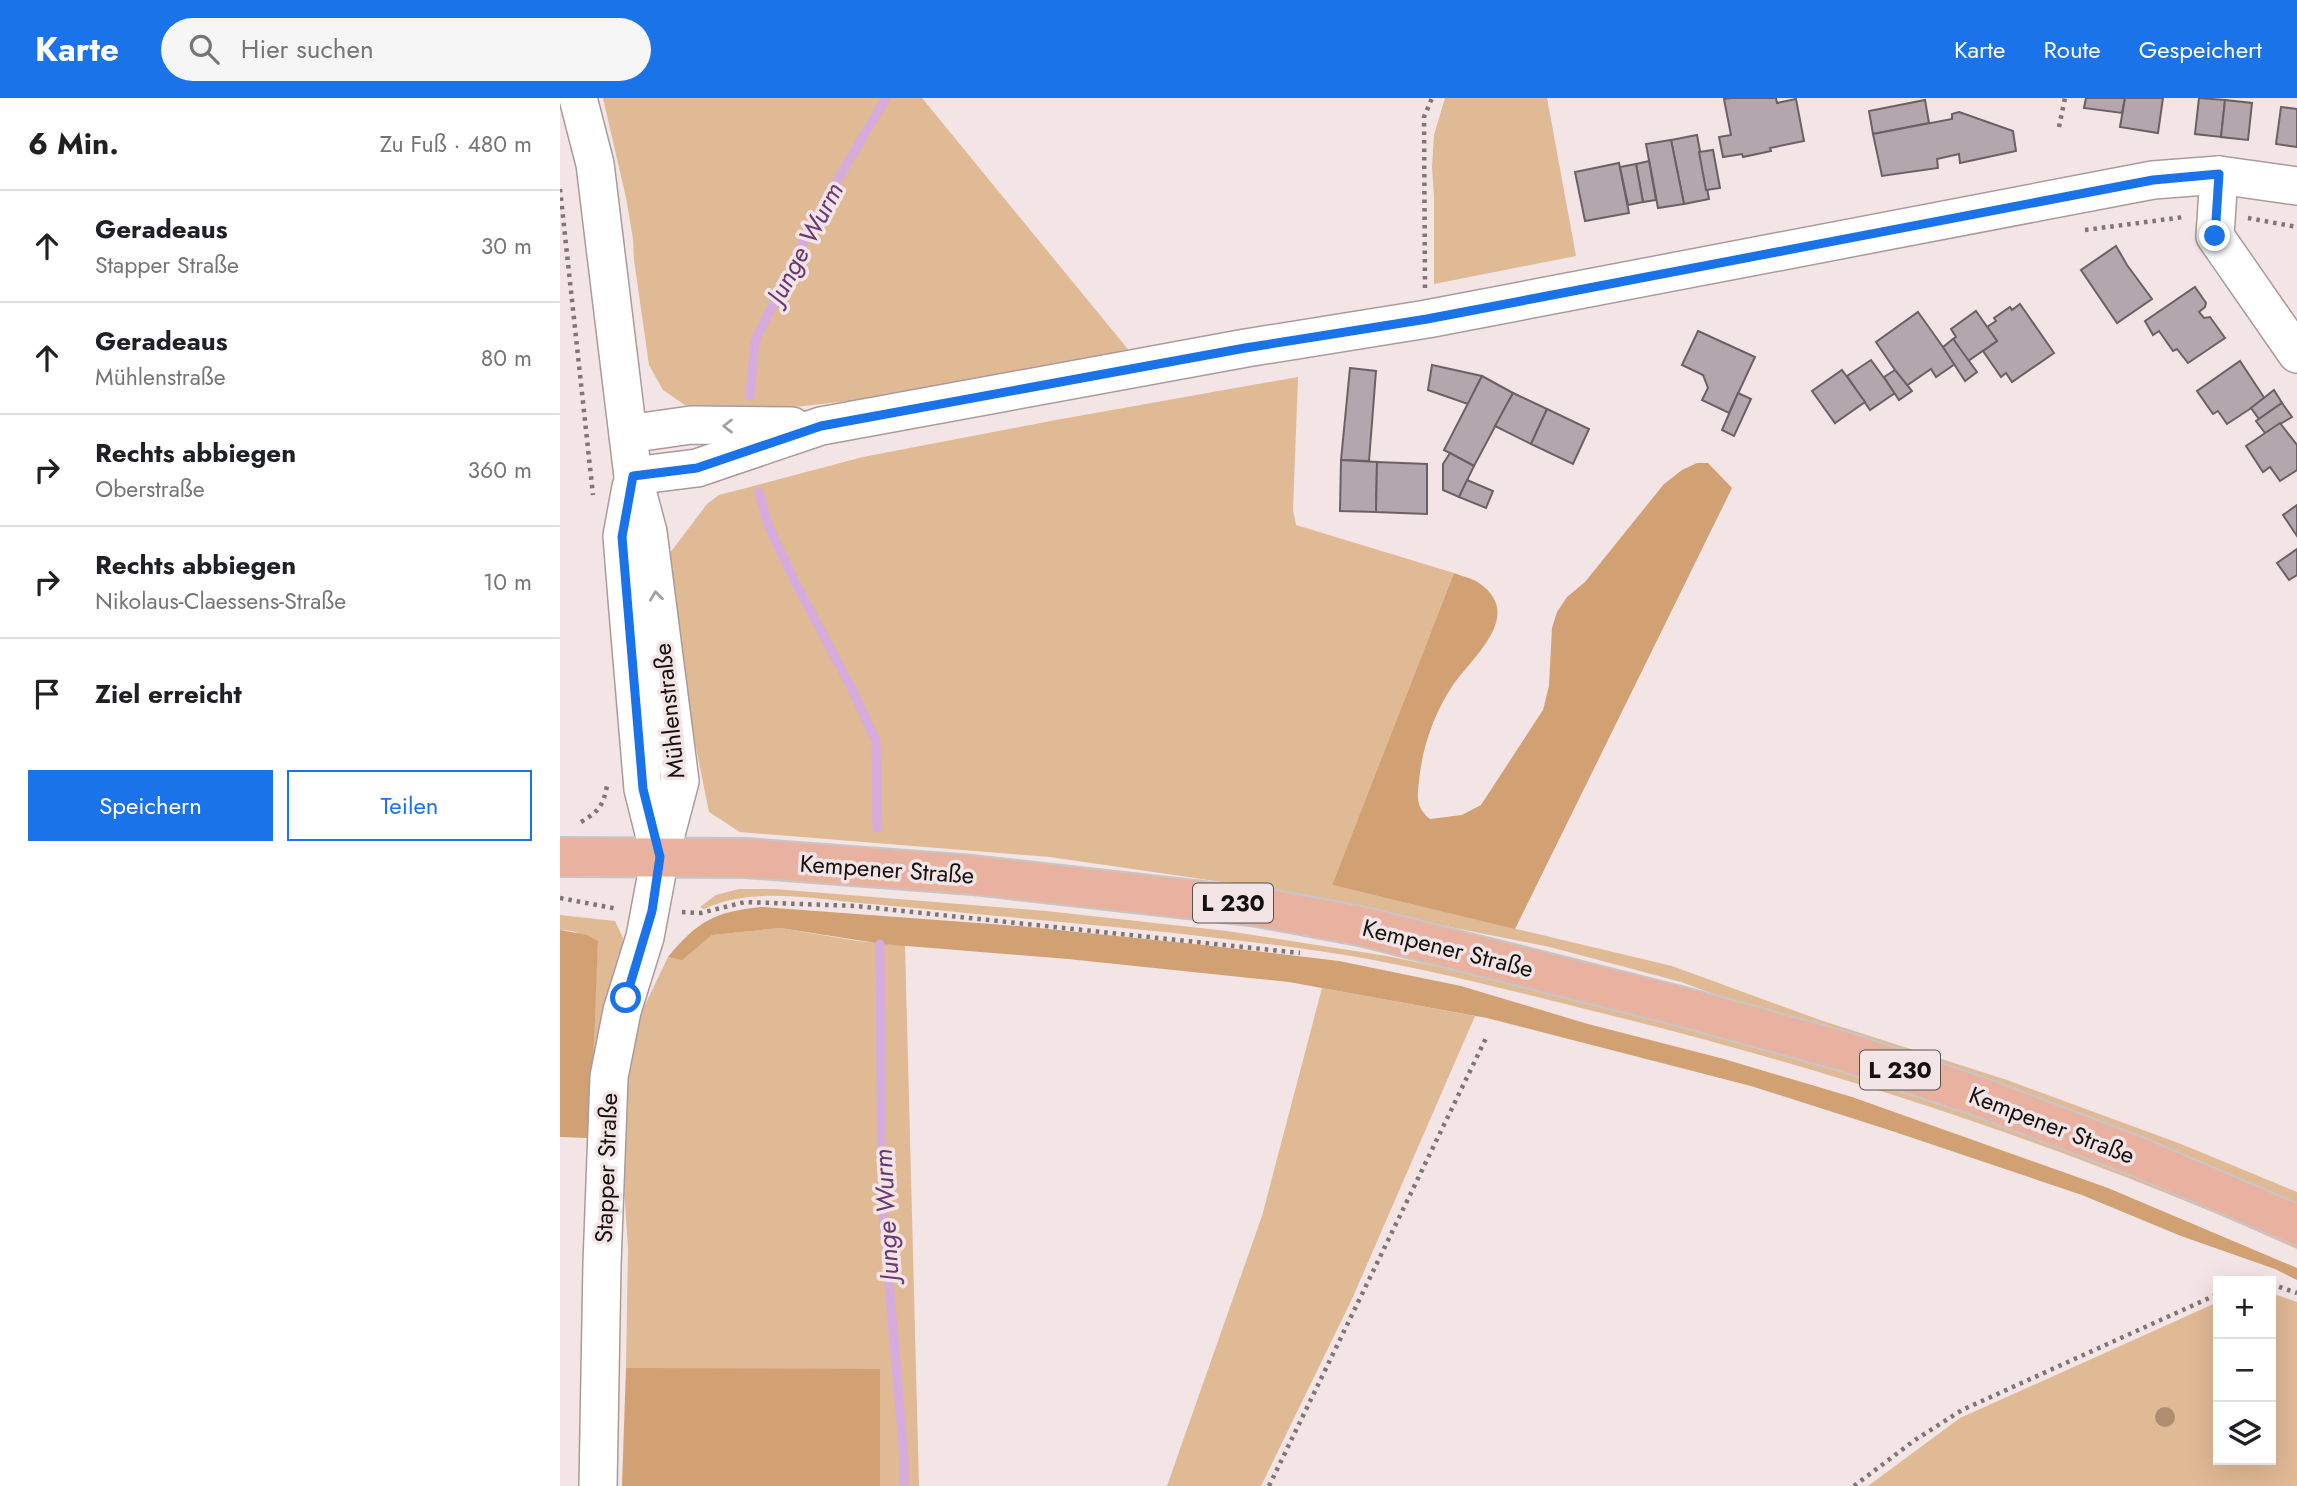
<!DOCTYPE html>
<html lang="de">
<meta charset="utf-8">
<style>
body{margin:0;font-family:Jost,sans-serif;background:#f6f6f6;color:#202124}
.controls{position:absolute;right:21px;bottom:21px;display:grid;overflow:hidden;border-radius:0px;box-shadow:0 7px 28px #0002}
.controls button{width:63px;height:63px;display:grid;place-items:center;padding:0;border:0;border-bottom:2px solid #e0e0e0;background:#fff;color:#202124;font:35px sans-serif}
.stop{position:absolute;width:21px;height:21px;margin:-16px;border:5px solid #1a73e8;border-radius:50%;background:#fff}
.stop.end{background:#1a73e8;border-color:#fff;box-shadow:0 2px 7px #0008}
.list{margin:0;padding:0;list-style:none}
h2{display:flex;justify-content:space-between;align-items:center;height:91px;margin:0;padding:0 28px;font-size:30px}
h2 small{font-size:23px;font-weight:400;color:#757577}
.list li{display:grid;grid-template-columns:46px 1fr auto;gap:21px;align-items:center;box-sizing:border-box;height:112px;padding:0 28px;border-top:2px solid #e0e0e0}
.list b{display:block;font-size:26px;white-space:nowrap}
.list p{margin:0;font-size:23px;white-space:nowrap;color:#757577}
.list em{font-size:23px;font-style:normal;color:#757577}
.actions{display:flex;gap:14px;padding:21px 28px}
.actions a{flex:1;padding:16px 0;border:2px solid #1a73e8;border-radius:0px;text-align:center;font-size:24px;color:#1a73e8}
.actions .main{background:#1a73e8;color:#fff}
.icon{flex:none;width:38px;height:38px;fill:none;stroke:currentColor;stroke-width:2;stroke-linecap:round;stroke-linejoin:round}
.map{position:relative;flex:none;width:1737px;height:1388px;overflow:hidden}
header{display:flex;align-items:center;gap:42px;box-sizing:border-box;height:98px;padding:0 35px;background:#1a73e8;color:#fff}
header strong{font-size:33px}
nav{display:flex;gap:38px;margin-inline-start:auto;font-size:24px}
.search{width:490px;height:63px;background:#f6f6f6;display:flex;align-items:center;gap:18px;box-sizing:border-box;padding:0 24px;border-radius:38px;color:#757577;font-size:26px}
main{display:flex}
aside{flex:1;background:#fff}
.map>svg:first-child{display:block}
.green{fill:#e0b995}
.forest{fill:#d1a073}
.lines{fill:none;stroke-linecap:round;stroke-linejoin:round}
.stream{stroke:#d7abde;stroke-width:9}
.building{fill:#b3a7ad;stroke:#6b6065;stroke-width:2}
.street-casing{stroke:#a99b9c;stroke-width:40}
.primary-casing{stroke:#c7c6c6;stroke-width:42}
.path{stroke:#7f7575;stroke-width:4.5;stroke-dasharray:3.5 5;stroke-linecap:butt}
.street{stroke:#fff;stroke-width:37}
.primary{stroke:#e9b2a0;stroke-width:38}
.tree{fill:#ae8d70}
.oneway{stroke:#a2a0a0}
.route{stroke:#1a73e8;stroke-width:9}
.labels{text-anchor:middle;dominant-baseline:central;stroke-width:7;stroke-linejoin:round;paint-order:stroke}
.shield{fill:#f3e4e5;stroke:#585051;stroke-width:2}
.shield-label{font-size:23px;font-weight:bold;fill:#161111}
.street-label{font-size:24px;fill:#161111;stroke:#f3e4e5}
.water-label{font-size:26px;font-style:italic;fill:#6b3674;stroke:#f3e4e5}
</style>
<header>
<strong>Karte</strong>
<div class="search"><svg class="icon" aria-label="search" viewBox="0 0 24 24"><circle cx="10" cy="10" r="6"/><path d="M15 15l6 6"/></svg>Hier suchen</div>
<nav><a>Karte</a><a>Route</a><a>Gespeichert</a></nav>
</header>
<main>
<aside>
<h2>6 Min.<small>Zu Fuß · 480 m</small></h2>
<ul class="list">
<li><svg class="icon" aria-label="ahead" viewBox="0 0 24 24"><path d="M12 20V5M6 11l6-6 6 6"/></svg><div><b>Geradeaus</b><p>Stapper Straße</p></div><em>30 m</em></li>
<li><svg class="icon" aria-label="ahead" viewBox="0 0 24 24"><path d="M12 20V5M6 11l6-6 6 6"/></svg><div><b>Geradeaus</b><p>Mühlenstraße</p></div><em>80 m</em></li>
<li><svg class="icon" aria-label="right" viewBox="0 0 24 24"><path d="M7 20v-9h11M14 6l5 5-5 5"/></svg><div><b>Rechts abbiegen</b><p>Oberstraße</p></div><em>360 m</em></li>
<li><svg class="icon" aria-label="right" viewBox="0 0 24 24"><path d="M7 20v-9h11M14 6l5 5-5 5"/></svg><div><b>Rechts abbiegen</b><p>Nikolaus-Claessens-Straße</p></div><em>10 m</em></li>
<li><svg class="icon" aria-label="arrive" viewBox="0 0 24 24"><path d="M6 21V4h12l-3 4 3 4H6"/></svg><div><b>Ziel erreicht</b></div></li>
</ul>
<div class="actions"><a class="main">Speichern</a><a>Teilen</a></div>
</aside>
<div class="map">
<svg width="1737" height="1388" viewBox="0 0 1737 1388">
<rect width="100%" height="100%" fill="#f3e4e5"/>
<g class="green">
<polygon points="43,0 362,0 571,255 315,300 208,312 147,311 125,307 103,292 89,267 74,162 73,141 66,100"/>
<polygon points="885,0 987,0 1016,158 874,186 874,99 872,69 874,37"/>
<polygon points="738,279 733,412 736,427 894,475 772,787 1112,868 1260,922 1447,982 1621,1046 1737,1094 1737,1111 1121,884 990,849 676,786 490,759 180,734 149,714 132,630 116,564 107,459 147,406 159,397 303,359 496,322"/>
<path d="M179,791H214L486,813L667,833L827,858L977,889L1146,930L1420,1016L1737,1141V1151C1508,1048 1269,970 1025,911C937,889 849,866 759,853C642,836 523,826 406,815C370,811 334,808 299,805C249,800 190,789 144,811L140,809L156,797Z"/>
<polygon points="0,817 55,823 63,840 61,860 31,965 38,844 13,833 0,832"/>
<polygon points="220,830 297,843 345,847 359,1388 320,1388 320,1330 66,1270 68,1150 59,1013 75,928 108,859 122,861 152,837"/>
<polygon points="762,890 915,918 792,1201 701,1388 607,1388 702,1118"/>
<polygon points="1711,1195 1737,1204 1737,1388 1308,1388 1400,1320 1658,1204 1658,1362 1711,1362"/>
</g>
<g class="forest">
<path d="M1137,365H1148L1172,390L955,831L772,787L894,475C901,478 912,480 919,485C965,517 913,558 893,587C874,615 862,650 859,683C857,699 856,710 870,721L902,717L921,707L983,612L989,588L992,530L997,514L1007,499L1025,484L1104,386L1122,372Z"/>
<path d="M201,809L459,828L644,847L779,863L901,888L1028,926L1164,961L1292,999L1548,1090L1737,1170V1182L1715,1171L1621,1138L1522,1097L1332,1033L1191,988L927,920L729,884L508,861L323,846L220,830L152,837L122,862L108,859C138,823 154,814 201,809Z"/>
<polygon points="0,832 27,837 38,843 30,1040 0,1039"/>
<polygon points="66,1270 320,1271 320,1388 62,1388"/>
</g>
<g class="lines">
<g class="stream">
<polyline points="190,298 195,243 253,124 326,0"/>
<polyline points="199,394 208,427 234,482 292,591 316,643 317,730"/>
<polyline points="320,846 322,1103 344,1359 344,1388"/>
</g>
</g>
<g class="building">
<polygon points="1171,0 1216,0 1217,5 1236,1 1244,43 1210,50 1211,53 1183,59 1182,56 1163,59 1159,39 1171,37 1164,1"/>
<polygon points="1526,0 1565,0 1562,15 1524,10"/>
<polygon points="1565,0 1603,0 1598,35 1560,29"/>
<polygon points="1639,0 1665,2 1661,39 1635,36"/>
<polygon points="1365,2 1369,25 1313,36 1309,13"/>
<polygon points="1665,2 1692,5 1688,42 1661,39"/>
<polygon points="1721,9 1737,11 1737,49 1716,46"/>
<polygon points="1399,14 1453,33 1456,53 1400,65 1399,56 1377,61 1378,70 1322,78 1313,36 1392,21 1392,16"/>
<polygon points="1137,37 1149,101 1124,106 1111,42"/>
<polygon points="1111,42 1124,106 1098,110 1086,46"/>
<polygon points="1153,52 1160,90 1146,92 1139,54"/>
<polygon points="1089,63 1096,102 1083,104 1076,66"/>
<polygon points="1059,65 1069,115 1025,123 1015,74"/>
<polygon points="1076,66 1083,104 1068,107 1060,69"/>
<polygon points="1556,148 1567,167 1592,201 1557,225 1521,172"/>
<polygon points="1635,189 1646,205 1645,209 1639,214 1644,220 1650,219 1665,240 1628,265 1617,251 1613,253 1599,233 1593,237 1585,223"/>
<polygon points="1460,206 1494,255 1452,284 1446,275 1441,279 1423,253 1437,243 1427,229 1436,223 1434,220 1450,209 1452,212"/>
<polygon points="1416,213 1437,243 1408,263 1393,241 1396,239 1391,231"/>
<polygon points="1358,214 1395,266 1376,279 1371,271 1346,288 1316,244"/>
<polygon points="1138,233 1195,259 1169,315 1142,302 1148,290 1143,277 1122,267"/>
<polygon points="1393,241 1417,274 1405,283 1383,249"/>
<polygon points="1311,262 1335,295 1310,312 1287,278"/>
<polygon points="1680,263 1705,301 1667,326 1658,313 1653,316 1637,293"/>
<polygon points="872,267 922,278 908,306 868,292"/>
<polygon points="790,270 816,273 809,363 781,362"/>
<polygon points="1282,272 1305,304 1275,325 1252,293"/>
<polygon points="1335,272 1352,293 1339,302 1324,279"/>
<polygon points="922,278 953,295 914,368 884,352"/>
<polygon points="1714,292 1722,305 1699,321 1691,310"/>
<polygon points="953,295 987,311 971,346 935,328"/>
<polygon points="1178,295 1191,301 1174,338 1162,332"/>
<polygon points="1722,305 1732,319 1705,335 1696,323"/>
<polygon points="987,311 1029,331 1013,366 971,346"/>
<polygon points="1720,325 1737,347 1737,372 1720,383 1710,369 1703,374 1686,348"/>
<polygon points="890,355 914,368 899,399 883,392 883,366"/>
<polygon points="781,362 817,364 816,414 780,413"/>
<polygon points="817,364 867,366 867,416 816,414"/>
<polygon points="907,382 933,393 926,410 899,399"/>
<polygon points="1737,407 1737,438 1723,417"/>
<polygon points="1737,451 1737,477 1729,482 1717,465"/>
</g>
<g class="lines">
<g class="street-casing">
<g id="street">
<polyline points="18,0 35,66 73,378 88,434 120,683 100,759 85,839 62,913 49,979 42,1166 38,1388"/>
<polyline points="1659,77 1655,138 1737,256"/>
<polyline points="68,336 131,327 232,328"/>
<polyline points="73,378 137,370 261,328 686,250 867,221 1593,82 1659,77 1737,88"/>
<polyline points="71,389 62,438 68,513 83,691 99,755"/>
</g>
</g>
<g class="primary-casing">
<polyline id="primary" points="0,759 185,760 413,777 698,809 800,828 1116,907 1286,954 1423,1000 1576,1058 1737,1127"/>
</g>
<g class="path">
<polyline points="1499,29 1505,0"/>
<polyline points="0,91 33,397"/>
<polyline points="1688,120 1737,129"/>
<polyline points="1525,132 1624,119"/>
<polyline points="865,190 864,19 872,0"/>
<path d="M21,724C39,713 43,708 47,688"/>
<polyline points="0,800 58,811"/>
<polyline points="122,814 141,815 185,804 296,808 740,855"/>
<polyline points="1711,1186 1737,1195"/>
<polyline points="709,1388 927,938"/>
<polyline points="1294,1388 1355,1342 1402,1312 1658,1196"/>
</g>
<use href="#street" class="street"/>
<use href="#primary" class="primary"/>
</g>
<circle class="tree" cx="1605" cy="1319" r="10"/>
<defs><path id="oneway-chevron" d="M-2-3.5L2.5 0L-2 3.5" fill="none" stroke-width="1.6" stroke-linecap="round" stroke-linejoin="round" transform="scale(1.75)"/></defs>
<g class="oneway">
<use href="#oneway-chevron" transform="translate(168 328) rotate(-180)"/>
<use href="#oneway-chevron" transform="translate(96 498) rotate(-97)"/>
</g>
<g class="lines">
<polyline class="route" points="66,900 92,813 100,759 83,691 62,439 73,378 137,370 261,328 685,250 867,221 1593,82 1659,76 1655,138"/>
</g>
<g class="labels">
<g class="shield">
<rect x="633" y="785.5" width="80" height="39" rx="5"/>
<rect x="1300" y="952.5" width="80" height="39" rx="5"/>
</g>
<g class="shield-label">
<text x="673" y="805">L 230</text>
<text x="1340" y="972">L 230</text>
</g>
<g class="street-label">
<text transform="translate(109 613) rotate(-96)">Mühlenstraße</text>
<text transform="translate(327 771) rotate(4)">Kempener Straße</text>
<text transform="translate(888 850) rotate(14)">Kempener Straße</text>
<text transform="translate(1492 1027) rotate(21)">Kempener Straße</text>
<text transform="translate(46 1070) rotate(-88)">Stapper Straße</text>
</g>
<g class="water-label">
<text transform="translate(245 145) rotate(-62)">Junge Wurm</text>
<text transform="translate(326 1117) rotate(-93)">Junge Wurm</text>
</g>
</g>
</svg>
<div class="controls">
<button>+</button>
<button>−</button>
<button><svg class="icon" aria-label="layers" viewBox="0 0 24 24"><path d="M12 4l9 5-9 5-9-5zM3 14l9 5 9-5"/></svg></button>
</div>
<div class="stop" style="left:66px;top:900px"></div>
<div class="stop end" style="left:1655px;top:138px"></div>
</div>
</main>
